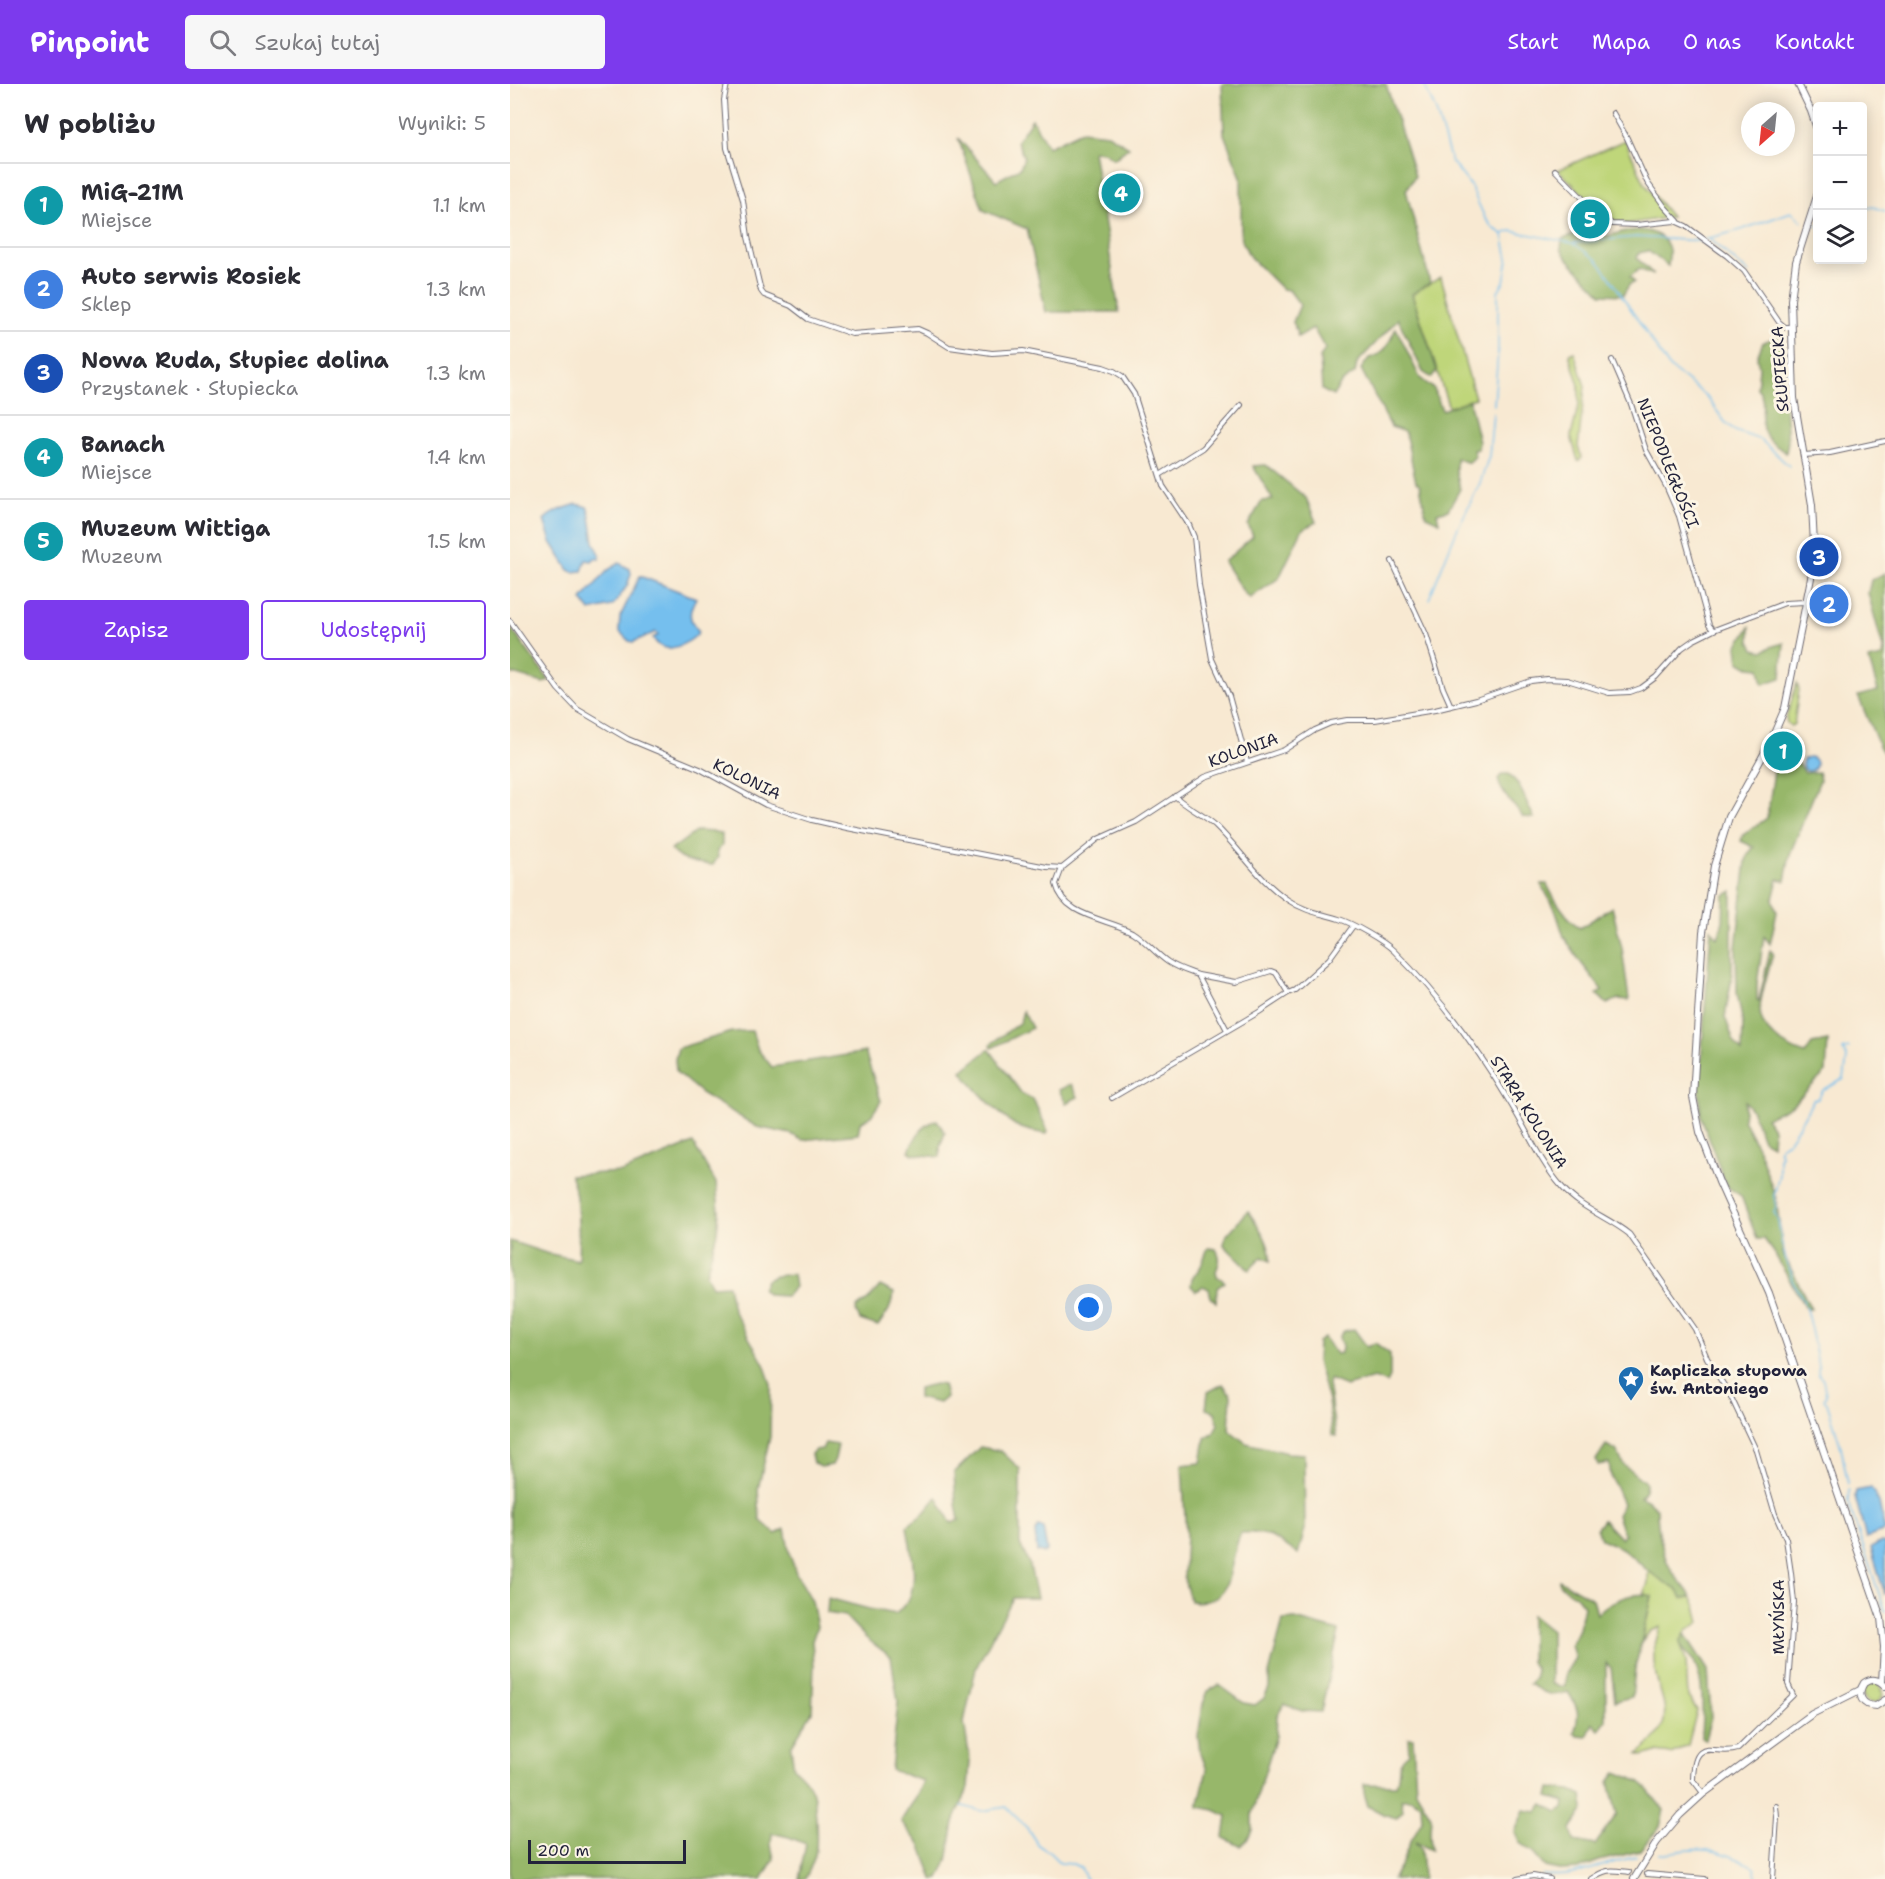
<!DOCTYPE html>
<html lang="pl">
<meta charset="utf-8">
<style>
body{margin:0;font-family:"Shantell Sans",sans-serif;background:#f7f7f7;color:#2b2b33}
.controls{position:absolute;right:18px;top:18px;display:grid;overflow:hidden;border-radius:6px;box-shadow:0 3px 15px #0003}
.controls button{width:54px;height:54px;display:grid;place-items:center;padding:0;border:0;border-bottom:2px solid #e1e1e2;background:#fff;color:#2b2b33;font:30px sans-serif}
.compass{position:absolute;left:1231px;top:18px;width:54px;height:54px;border-radius:50%;background:#fff;box-shadow:0 3px 15px #0003;rotate:207deg}
.scale{position:absolute;left:18px;bottom:15px;width:158px;box-sizing:border-box;padding-left:6px;border:3px solid #22223b;border-top:0;font-size:16px;line-height:21px;white-space:nowrap;color:#22223b;-webkit-text-stroke:4px #fcf5e5;paint-order:stroke}
.you{position:absolute;left:579px;top:1224px;width:21px;height:21px;margin:-15px;border:4px solid #fff;border-radius:50%;background:#1a73e8;box-shadow:0 0 0 9px #1a73e833}
.badge{display:grid;place-items:center;width:39px;height:39px;border-radius:50%;background:#7c3aed;color:#fff;font-size:20px;font-weight:700}
.pin{position:absolute;translate:-50% -50%;border:3px solid #fff;box-shadow:0 2px 6px #0006}
.list{margin:0;padding:0;list-style:none}
h2{display:flex;justify-content:space-between;align-items:center;height:78px;margin:0;padding:0 24px;font-size:26px}
h2 small{font-size:20px;font-weight:400;color:#7c7c81}
.list li{display:grid;grid-template-columns:39px 1fr auto;gap:18px;align-items:center;box-sizing:border-box;height:84px;padding:0 24px;border-top:2px solid #e1e1e2}
.list b{display:block;font-size:22px;white-space:nowrap}
.list p{margin:0;font-size:20px;white-space:nowrap;color:#7c7c81}
.list em{font-size:20px;font-style:normal;color:#7c7c81}
.actions{display:flex;gap:12px;padding:18px 24px}
.actions a{flex:1;padding:14px 0;border:2px solid #7c3aed;border-radius:6px;text-align:center;font-size:21px;color:#7c3aed}
.actions .main{background:#7c3aed;color:#fff}
.icon{flex:none;width:33px;height:33px;fill:none;stroke:currentColor;stroke-width:2;stroke-linecap:round;stroke-linejoin:round}
.map{position:relative;flex:none;width:1375px;height:1795px;overflow:hidden}
header{display:flex;align-items:center;gap:36px;box-sizing:border-box;height:84px;padding:0 30px;background:#7c3aed;color:#fff}
header strong{font-size:28px}
nav{display:flex;gap:33px;margin-inline-start:auto;font-size:21px}
.search{width:420px;height:54px;background:#f7f7f7;display:flex;align-items:center;gap:15px;box-sizing:border-box;padding:0 21px;border-radius:6px;color:#7c7c81;font-size:22px}
main{display:flex}
aside{flex:1;background:#fff}
.map>svg:first-child{display:block}
.green{fill:#bfd67a;stroke:#707c5a;stroke-width:1.5}
.forest{fill:#97b76a;stroke:#5c6c52;stroke-width:1.5}
.water{fill:#74bfee;stroke:#4b7094;stroke-width:1.5}
.lines{fill:none;stroke-linecap:round;stroke-linejoin:round}
.stream{stroke:#74bfee;stroke-width:1.5}
.minor-casing{stroke:#6d6870;stroke-width:6}
.secondary-casing{stroke:#6d6870;stroke-width:8}
.minor{stroke:#fff;stroke-width:4}
.secondary{stroke:#fff;stroke-width:6}
.labels{text-anchor:middle;dominant-baseline:central;stroke-width:6;stroke-linejoin:round;paint-order:stroke}
.street-label{font-size:16px;fill:#22223b;stroke:#fcf5e5}
.poi-label{font-size:16px;font-weight:bold;fill:#22223b;stroke:#fcf5e5;text-anchor:start}
</style>
<header>
<strong>Pinpoint</strong>
<div class="search"><svg class="icon" aria-label="search" viewBox="0 0 24 24"><circle cx="10" cy="10" r="6"/><path d="M15 15l6 6"/></svg>Szukaj tutaj</div>
<nav><a>Start</a><a>Mapa</a><a>O nas</a><a>Kontakt</a></nav>
</header>
<main>
<aside>
<h2>W pobliżu<small>Wyniki: 5</small></h2>
<ul class="list">
<li><span class="badge" style="background:#0f9aa8">1</span><div><b>MiG-21M</b><p>Miejsce</p></div><em>1.1 km</em></li>
<li><span class="badge" style="background:#3f7fe0">2</span><div><b>Auto serwis Rosiek</b><p>Sklep</p></div><em>1.3 km</em></li>
<li><span class="badge" style="background:#1a4fb4">3</span><div><b>Nowa Ruda, Słupiec dolina</b><p>Przystanek · Słupiecka</p></div><em>1.3 km</em></li>
<li><span class="badge" style="background:#0f9aa8">4</span><div><b>Banach</b><p>Miejsce</p></div><em>1.4 km</em></li>
<li><span class="badge" style="background:#0f9aa8">5</span><div><b>Muzeum Wittiga</b><p>Muzeum</p></div><em>1.5 km</em></li>
</ul>
<div class="actions"><a class="main">Zapisz</a><a>Udostępnij</a></div>
</aside>
<div class="map">
<svg width="1375" height="1795" viewBox="0 0 1375 1795">
<rect width="100%" height="100%" fill="#fcf5e5"/>
<filter id="ink" filterUnits="userSpaceOnUse"><feTurbulence type="fractalNoise" baseFrequency=".0167" numOctaves="2"/><feDisplacementMap in="SourceGraphic" scale="12" xChannelSelector="R" yChannelSelector="G"/><feConvolveMatrix kernelMatrix="1 2 1 2 8 2 1 2 1" color-interpolation-filters="sRGB"/></filter>
<filter id="wash" filterUnits="userSpaceOnUse"><feTurbulence type="fractalNoise" baseFrequency=".008" numOctaves="4" result="noise"/><feDisplacementMap in="SourceGraphic" scale="24" xChannelSelector="R" yChannelSelector="G"/><feGaussianBlur stdDeviation="1.35" result="paint"/><feColorMatrix in="noise" values="0 0 0 0 0 0 0 0 0 0 0 0 0 0 0 0 0 1.4 0 .05"/><feComposite in="paint" operator="in"/></filter>
<g filter="url(#wash)">
<rect width="100%" height="100%" fill="#f8e9d2"/>
<g class="green">
<polygon points="1115,56 1135,100 1161,133 1116,140 1101,137 1048,86"/>
<polygon points="931,193 965,314 939,324 902,209"/>
<polygon points="1064,268 1075,302 1068,363 1072,374 1068,377 1061,352 1069,320 1069,301 1059,270"/>
<polygon points="1287,599 1289,605 1284,640 1281,642 1277,639 1276,635"/>
<path d="M1138,1487L1168,1507L1172,1514L1181,1513L1186,1522L1190,1538L1177,1547L1170,1558L1176,1578L1178,1613L1187,1626L1178,1661L1161,1670L1146,1668L1133,1672L1128,1670C1179,1631 1141,1613 1144,1567C1145,1559 1148,1551 1150,1543L1140,1547L1132,1558L1142,1512L1133,1510L1138,1500Z"/>
<circle cx="1363" cy="1609" r="10"/>
</g>
<g class="forest">
<polygon points="712,0 876,0 905,92 896,106 920,199 902,210 927,286 922,294 913,288 888,235 847,279 845,289 831,299 823,312 812,306 810,274 815,265 803,244 788,253 783,238 790,221 779,206 772,205 740,173 731,155 731,93 714,50"/>
<polygon points="522,35 538,63 571,47 598,50 619,63 604,75 594,68 583,67 609,228 536,228 517,145 473,126 448,54 486,97 510,84 514,74 507,57"/>
<path d="M1131,146C1142,147 1157,153 1159,166C1160,171 1158,178 1158,182L1138,167L1129,169L1127,174L1144,191L1129,185L1120,193L1124,198L1119,201L1113,211L1091,210L1057,174L1051,165L1052,155L1067,150L1083,148L1098,152L1115,147Z"/>
<path d="M886,244L910,294L924,305L932,326L959,316L969,358L968,365L963,366L965,372L959,379L946,374V387L950,405L938,426L927,429L929,438L916,432L910,401L906,398L895,348L881,343L851,285L859,274C876,271 879,258 886,244Z"/>
<path d="M1270,252L1272,256L1273,301L1278,357L1276,369C1269,364 1259,358 1255,350C1247,336 1259,316 1247,304L1249,284L1247,273L1253,258Z"/>
<polygon points="756,381 796,414 806,438 792,446 769,494 740,514 734,509 714,478 743,452 738,441 752,417 763,416 743,382"/>
<polygon points="1375,489 1375,671 1370,664 1348,612 1368,607 1359,576 1372,573 1373,564 1358,509 1361,496"/>
<polygon points="0,543 39,596 33,599 0,589"/>
<polygon points="1240,543 1240,557 1244,565 1253,567 1263,562 1274,559 1271,594 1253,600 1250,584 1239,583 1229,577 1227,562"/>
<path d="M1283,674L1295,689L1308,688L1310,696L1280,770L1275,797L1268,795L1263,815L1267,828L1260,860L1254,852L1247,900V916L1249,917L1260,866L1263,869C1259,886 1252,905 1250,923C1248,947 1276,964 1295,970L1302,960L1318,957L1316,988L1281,1022L1256,1034L1263,1044L1262,1061L1253,1056L1242,1027L1235,1017L1233,1035L1250,1069L1266,1115L1273,1169L1301,1225H1296L1263,1167L1254,1155H1247L1231,1112L1216,1102L1191,1032L1189,1004L1201,845L1208,854L1213,837L1214,812L1222,807V892L1215,933L1224,958L1232,968L1233,940L1227,909L1226,864L1236,777L1238,770L1244,763L1231,757L1233,751L1257,734L1264,688L1261,678L1271,675Z"/>
<path d="M992,690H999L1009,701L1024,734L1013,733C1004,721 991,710 988,695Z"/>
<path d="M187,747L205,748L212,750V762L207,767L208,773L203,781C189,779 171,779 161,766Z"/>
<path d="M1031,800H1037C1042,813 1059,837 1070,844L1102,823L1112,864L1119,916L1108,915L1097,920L1087,910L1092,906L1069,876L1054,853L1045,825Z"/>
<polygon points="513,927 522,944 482,964 481,960 510,938"/>
<polygon points="235,947 242,947 248,966 262,983 355,968 371,1017 361,1032 350,1039 348,1050 292,1056 281,1050 247,1043 191,1009 166,988 165,975 168,964 222,948"/>
<path d="M479,965L512,1010L523,1015L538,1047L537,1050C526,1048 515,1047 505,1041C488,1030 463,1003 452,987Z"/>
<polygon points="561,1000 568,1013 556,1019 549,1006"/>
<path d="M427,1036L435,1049L430,1062V1073L403,1070L399,1067C406,1052 411,1042 427,1036Z"/>
<path d="M183,1059L206,1099L209,1127L207,1148L196,1190L202,1202L218,1201L223,1226L254,1280L261,1300L260,1353L248,1405L250,1436L266,1450L275,1445L280,1471L286,1489L302,1517L307,1543L302,1557L304,1581L302,1628L281,1663L284,1684C304,1701 305,1711 306,1737C307,1764 308,1770 295,1795H289L296,1760L279,1753L262,1749L261,1761L264,1775L252,1795H0V1157L36,1169L68,1176C69,1157 69,1107 60,1091L112,1088Z"/>
<path d="M738,1127C747,1140 762,1160 760,1177L752,1173L739,1186L714,1161L715,1153Z"/>
<path d="M698,1164L706,1165C711,1174 710,1178 706,1187L707,1192L715,1198L707,1204L706,1218L701,1213L699,1205L693,1202L686,1207L681,1202L682,1194L690,1184Z"/>
<polygon points="283,1190 285,1203 276,1212 258,1211 252,1205 256,1196 266,1192"/>
<polygon points="370,1202 384,1209 379,1226 368,1242 350,1236 346,1227 347,1223 358,1216"/>
<polygon points="844,1245 857,1263 865,1259 880,1270 880,1293 877,1299 864,1294 836,1302 819,1295 818,1300 826,1352 822,1351 818,1317 807,1277 808,1258 814,1254 826,1270 831,1269 832,1263 829,1253 834,1247"/>
<polygon points="425,1300 433,1301 436,1313 429,1319 408,1314 408,1304"/>
<path d="M713,1300L721,1311L719,1346L736,1359L778,1369L794,1370L795,1445L788,1470C766,1455 758,1447 731,1449C717,1476 727,1525 680,1517L674,1494L676,1451L672,1381L691,1379L695,1354L703,1349L708,1340L705,1328L696,1325L698,1308Z"/>
<polygon points="315,1359 328,1361 325,1375 322,1381 311,1383 303,1379 301,1370 305,1366 312,1365"/>
<path d="M1096,1361L1106,1366L1114,1381L1136,1399L1135,1406L1130,1413L1137,1416L1147,1425C1147,1443 1152,1470 1161,1486C1167,1496 1176,1502 1181,1513L1172,1514L1168,1507L1138,1487L1113,1465L1091,1455L1087,1444L1093,1436L1111,1455L1114,1451L1107,1431L1113,1420L1101,1392L1099,1379L1088,1381L1086,1376Z"/>
<path d="M470,1363L491,1367L510,1385V1460L520,1482L527,1514H503L466,1584L454,1638L460,1677L458,1704L444,1738L437,1777L429,1795H423L411,1762L391,1737L406,1713L413,1697L381,1686L388,1618L381,1573L356,1554L335,1532L317,1529L318,1514L359,1525L386,1530C390,1525 396,1520 399,1515C409,1491 400,1466 397,1442L412,1431L427,1413L441,1439L449,1436L446,1420L444,1389Z"/>
<path d="M1049,1496L1083,1515L1087,1530C1100,1516 1123,1507 1142,1512L1125,1585L1122,1613L1105,1617L1101,1584L1096,1579V1636L1089,1646L1083,1639L1077,1653L1068,1652L1064,1649C1070,1630 1069,1625 1058,1608C1041,1614 1034,1609 1019,1600L1024,1595L1026,1586L1021,1578V1531L1041,1547V1599L1049,1603L1055,1602V1590L1065,1574L1061,1561L1069,1545L1074,1522L1067,1513L1049,1500Z"/>
<polygon points="785,1535 829,1547 811,1628 792,1627 774,1620 767,1632 766,1652 742,1729 742,1746 737,1756 730,1762 714,1754 717,1732 704,1726 688,1723 697,1686 690,1667 688,1653 693,1620 698,1607 709,1601 734,1619 745,1621 754,1614 759,1604 759,1590 773,1536"/>
<path d="M1175,1550L1198,1586L1201,1633L1195,1655L1191,1654C1192,1629 1195,1604 1185,1580C1182,1571 1174,1572 1170,1558Z"/>
<path d="M898,1654H903L906,1707L921,1732L920,1747L921,1766L905,1758L911,1765L913,1795H882L892,1779L900,1758L912,1737L911,1720L902,1715H891L893,1726L886,1734L873,1730L858,1722L854,1709V1700L886,1701C892,1689 883,1681 899,1669Z"/>
<polygon points="1106,1688 1131,1698 1154,1726 1150,1743 1129,1767 1089,1777 1068,1785 1049,1786 1035,1783 1022,1768 1010,1759 1005,1748 1014,1726 1027,1728 1033,1720 1047,1728 1054,1724 1055,1718 1038,1713 1040,1704 1061,1706 1072,1711 1074,1725 1061,1745 1064,1757 1085,1761 1107,1730 1099,1698"/>
</g>
<g class="water">
<path d="M67,420L77,423L79,427L84,458L90,470L89,475L85,474L82,477L76,476L72,487L63,488L59,486L41,458L34,436C42,427 56,424 67,420Z"/>
<polygon points="109,479 120,485 121,490 117,502 105,519 101,522 80,527 72,516 74,513 98,486"/>
<path d="M130,492L186,514C178,528 178,536 189,547C184,557 160,569 150,562C147,560 145,557 143,554L148,551L146,548L123,558L119,557L109,547L110,533Z"/>
<circle cx="1299" cy="680" r="7"/>
<polygon points="1361,1404 1369,1418 1375,1447 1356,1454 1345,1412 1346,1407"/>
<polygon points="528,1443 533,1444 537,1467 534,1469 527,1468 525,1448"/>
<polygon points="1371,1458 1375,1459 1375,1511 1361,1464"/>
</g>
<g class="lines">
<g class="stream">
<polyline points="914,0 926,27 941,77 960,101 975,134 983,144 993,150 1002,147 1062,159 1126,153 1191,157"/>
<polyline points="1352,125 1363,123 1375,127"/>
<polyline points="1303,141 1308,142"/>
<polyline points="1195,155 1231,146 1281,128 1292,137"/>
<polyline points="1199,155 1239,189"/>
<polyline points="1063,159 1086,175 1097,189 1159,283 1196,312 1215,338 1225,347 1251,356 1279,382"/>
<polyline points="984,321 988,267 988,207 994,198 998,175 993,150"/>
<polyline points="919,515 946,448 970,399 979,372 983,329"/>
<path d="M1338,1400L1331,1363L1317,1319L1314,1316L1316,1311L1313,1296L1308,1290C1310,1282 1297,1226 1293,1216C1290,1210 1284,1201 1282,1196C1280,1190 1283,1189 1279,1184C1276,1176 1274,1168 1272,1160C1269,1149 1271,1138 1264,1128L1266,1124L1264,1112L1269,1091V1074L1271,1071L1269,1065C1272,1060 1276,1059 1280,1055C1289,1043 1296,1029 1303,1016L1308,1015L1313,1006L1334,995L1337,974L1333,966L1339,964"/>
<polyline points="1339,1406 1338,1418 1375,1527"/>
<polyline points="452,1722 472,1727 496,1723 517,1744 528,1761 539,1768 550,1779 563,1780 571,1784 576,1795"/>
<path d="M1149,1770C1193,1763 1205,1762 1244,1783L1247,1795"/>
<path d="M1032,1791C1068,1795 1091,1779 1126,1773"/>
</g>
</g>
</g>
<g filter="url(#ink)">
<g class="lines">
<g class="minor-casing">
<g id="minor">
<polyline points="217,0 214,16 217,64 233,116 238,153 251,207 254,211 281,222 298,235 342,250 408,245 417,249 439,263 482,269 513,267 593,283 604,287 612,292 624,310 653,402 679,441 684,453 689,501 702,575 719,612 737,678"/>
<polyline points="1103,29 1117,54 1137,98 1155,123 1168,137"/>
<polyline points="1045,86 1087,129 1102,140 1126,141 1165,137 1176,142 1217,172 1234,187 1269,238 1275,243 1281,243"/>
<polyline points="1102,276 1121,320 1136,366 1156,402 1169,432 1199,541 1203,546"/>
<polyline points="1294,371 1320,369 1375,357"/>
<polyline points="650,391 693,364 731,321"/>
<polyline points="882,477 916,550 933,604 941,622"/>
<polyline points="0,537 48,605 67,625 118,655 190,685 256,721 302,736 337,744 537,783 552,784 588,755 626,738 695,693 774,666 805,646 821,639 837,636 865,636 925,626 966,616 1021,597 1037,595 1057,596 1099,609 1120,608 1131,604 1146,593 1172,564 1182,557 1204,546 1275,519 1295,518"/>
<path d="M665,712C677,724 693,730 705,741C730,765 749,797 778,816C796,828 810,829 829,835C842,839 874,857 884,867C930,913 969,966 1002,1022C1018,1049 1031,1079 1052,1103C1071,1125 1098,1133 1119,1150L1185,1245L1197,1274L1220,1311L1246,1366L1265,1430L1276,1455L1281,1489L1284,1518L1278,1600L1283,1611L1228,1665C1205,1673 1184,1649 1183,1696L1193,1709"/>
<path d="M552,784L546,800C554,833 596,834 622,848C635,856 645,869 658,878C667,884 677,887 688,891L717,946"/>
<polyline points="688,891 726,898 761,887 766,889 778,909"/>
<polyline points="602,1014 749,928 778,909 785,906 819,875 843,842"/>
<polyline points="1137,1790 1195,1795"/>
<polyline points="1007,1795 1023,1792 1040,1795"/>
<path d="M1081,1795C1097,1784 1101,1786 1119,1788"/>
<polyline points="1263,1795 1267,1733 1266,1722"/>
</g>
</g>
<g class="secondary-casing">
<g id="secondary">
<polyline points="1288,0 1301,27 1308,48"/>
<polyline points="1308,109 1286,178 1281,216 1284,314 1302,421 1304,461 1301,494 1275,624 1260,659 1219,733 1204,782 1193,848 1183,1013 1190,1048 1209,1098 1259,1209 1371,1534 1374,1563 1372,1598"/>
<path d="M1375,1602C1369,1595 1361,1594 1354,1599C1346,1611 1352,1622 1366,1622L1375,1616"/>
<polyline points="1124,1795 1147,1758 1170,1731 1193,1710 1302,1630 1350,1606"/>
</g>
</g>
<use href="#minor" class="minor"/>
<use href="#secondary" class="secondary"/>
</g>
</g>
<defs>
<g id="sight-pin" transform="scale(1.35)"><path d="M0 17L-7.5 6A9.5 9.5 0 1 1 7.5 6Z" fill="#1f6fb2" stroke="#fcf5e5"/><path d="M0-6L1.8-2.2L6-1.7L2.9 1.2L3.7 5.4L0 3.3L-3.7 5.4L-2.9 1.2L-6-1.7L-1.8-2.2Z" fill="#fff"/></g>
</defs>
<g fill-rule="evenodd">
<use href="#sight-pin" x="1121" y="1295"/>
</g>
<g class="labels">
<g class="street-label">
<text transform="translate(1270 285) rotate(-94)">SŁUPIECKA</text>
<text transform="translate(1158 379) rotate(68)">NIEPODLEGŁOŚCI</text>
<text transform="translate(733 666) rotate(-20)">KOLONIA</text>
<text transform="translate(237 695) rotate(26)">KOLONIA</text>
<text transform="translate(1019 1028) rotate(58)">STARA KOLONIA</text>
<text transform="translate(1268 1533) rotate(-90)">MŁYŃSKA</text>
</g>
<g class="poi-label">
<text x="1140" y="1286">Kapliczka słupowa<tspan x="1140" dy="18">św. Antoniego</tspan></text>
</g>
</g>
</svg>
<div class="controls">
<button>+</button>
<button>−</button>
<button><svg class="icon" aria-label="layers" viewBox="0 0 24 24"><path d="M12 4l9 5-9 5-9-5zM3 14l9 5 9-5"/></svg></button>
</div>
<svg class="compass" viewBox="-18 -18 36 36"><path d="M0-13l5 13h-10z" fill="#e53935"/><path d="M0 13l5-13h-10z" fill="#7c7c81"/></svg>
<div class="scale">200 m</div>
<div class="you"></div>
<div class="pin badge" style="left:1273px;top:667px;background:#0f9aa8">1</div>
<div class="pin badge" style="left:1319px;top:520px;background:#3f7fe0">2</div>
<div class="pin badge" style="left:1309px;top:473px;background:#1a4fb4">3</div>
<div class="pin badge" style="left:611px;top:109px;background:#0f9aa8">4</div>
<div class="pin badge" style="left:1080px;top:135px;background:#0f9aa8">5</div>
</div>
</main>
